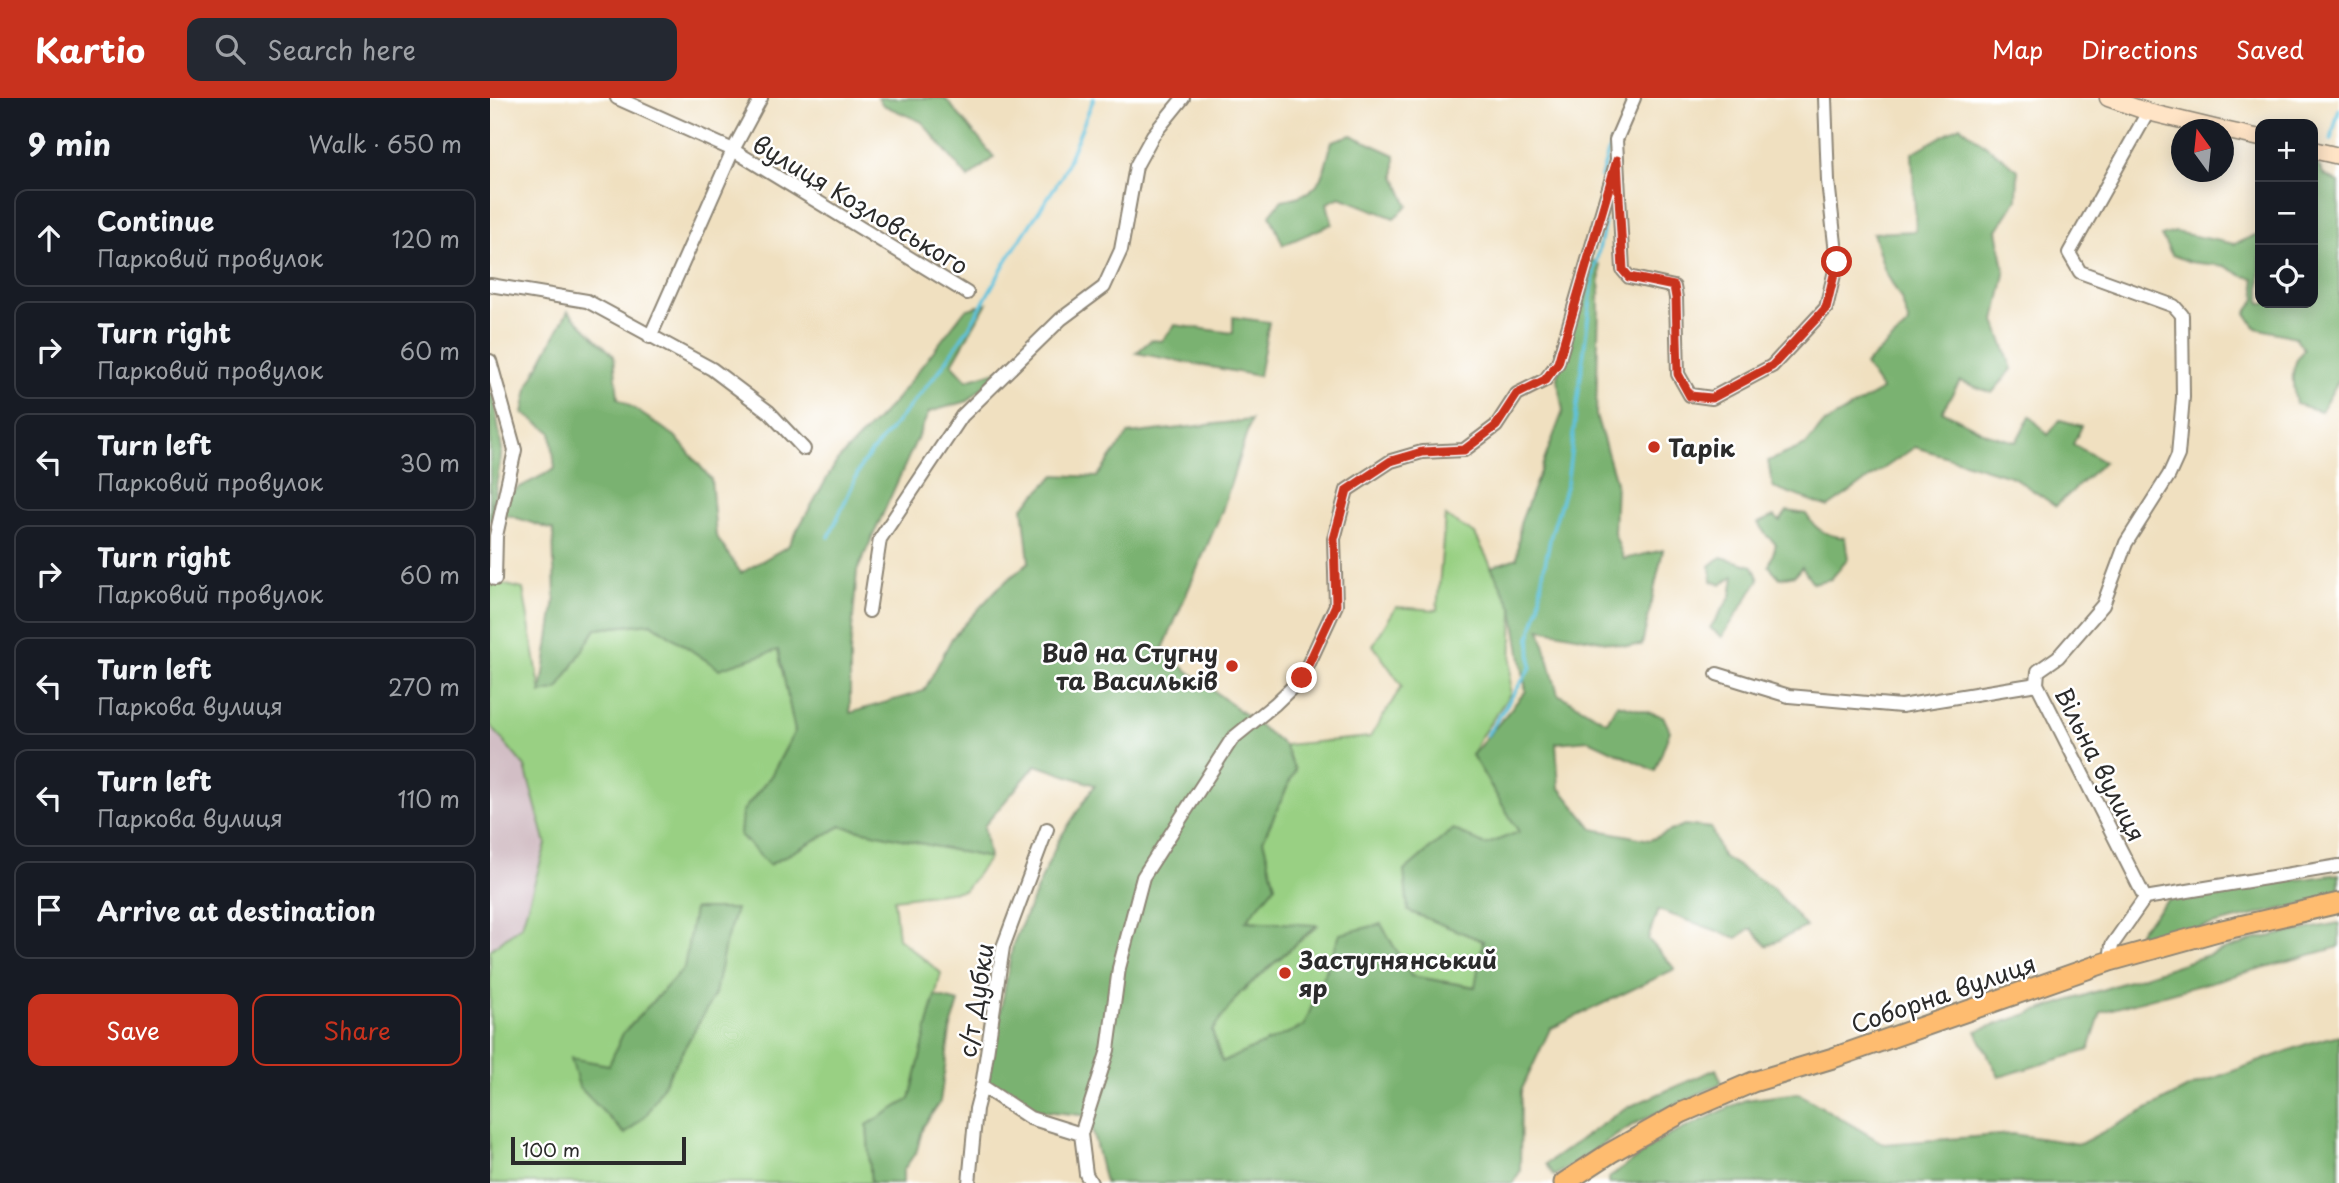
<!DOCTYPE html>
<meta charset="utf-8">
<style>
body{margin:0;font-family:"Playpen Sans",sans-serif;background:#242831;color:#f1f3f6}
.controls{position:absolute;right:21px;top:21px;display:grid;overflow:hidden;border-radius:14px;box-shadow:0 4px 18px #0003}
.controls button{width:63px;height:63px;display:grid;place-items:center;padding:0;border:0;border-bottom:2px solid #363941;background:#171b24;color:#f1f3f6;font:35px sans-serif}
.compass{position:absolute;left:1681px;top:21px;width:63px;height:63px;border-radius:50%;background:#171b24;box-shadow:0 4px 18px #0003;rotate:345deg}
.scale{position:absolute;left:21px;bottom:18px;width:175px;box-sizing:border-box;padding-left:7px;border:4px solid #2b2b2b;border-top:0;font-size:19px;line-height:24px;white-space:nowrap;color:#2b2b2b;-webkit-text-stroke:5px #fff;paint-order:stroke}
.stop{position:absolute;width:21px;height:21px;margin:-16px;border:5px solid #c8321e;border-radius:50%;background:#fff}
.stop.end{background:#c8321e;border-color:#fff;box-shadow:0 2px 7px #0008}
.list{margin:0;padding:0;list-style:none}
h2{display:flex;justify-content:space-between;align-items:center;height:91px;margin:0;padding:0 28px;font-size:30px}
h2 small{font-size:23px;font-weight:400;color:#9ea1a6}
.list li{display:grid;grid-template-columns:46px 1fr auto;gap:21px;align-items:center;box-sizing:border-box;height:98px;margin:0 14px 14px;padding:0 14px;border:2px solid #363941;border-radius:14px}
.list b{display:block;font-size:26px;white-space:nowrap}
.list p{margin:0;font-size:23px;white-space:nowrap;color:#9ea1a6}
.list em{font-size:23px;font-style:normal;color:#9ea1a6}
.actions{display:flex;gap:14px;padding:21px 28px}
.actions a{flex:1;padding:16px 0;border:2px solid #c8321e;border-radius:14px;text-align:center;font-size:24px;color:#c8321e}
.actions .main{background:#c8321e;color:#fff}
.icon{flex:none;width:38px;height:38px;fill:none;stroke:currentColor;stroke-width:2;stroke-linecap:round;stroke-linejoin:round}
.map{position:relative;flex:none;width:1849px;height:1085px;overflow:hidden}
header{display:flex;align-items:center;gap:42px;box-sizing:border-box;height:98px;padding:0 35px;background:#c8321e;color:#fff}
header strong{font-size:33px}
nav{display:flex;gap:38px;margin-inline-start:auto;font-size:24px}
.search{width:490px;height:63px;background:#242831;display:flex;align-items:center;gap:18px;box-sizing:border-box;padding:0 24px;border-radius:14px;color:#9ea1a6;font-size:26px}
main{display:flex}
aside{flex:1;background:#171b24}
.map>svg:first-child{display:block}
.industrial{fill:#d2bec5}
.green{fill:#99d083;stroke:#627e57;stroke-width:2}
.forest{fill:#7ab271;stroke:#526e4e;stroke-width:2}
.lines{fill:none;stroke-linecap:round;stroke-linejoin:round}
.stream{stroke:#5fc2dd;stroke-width:3.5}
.street-casing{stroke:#8e8676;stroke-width:16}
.secondary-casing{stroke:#8e8676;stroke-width:19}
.primary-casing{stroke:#8e8676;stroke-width:23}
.street{stroke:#fff;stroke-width:12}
.secondary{stroke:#ffe4c6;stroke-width:16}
.primary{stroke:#febc70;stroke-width:19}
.route{stroke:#c8321e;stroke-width:9}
.poi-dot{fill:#c8321e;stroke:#fff;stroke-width:2.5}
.labels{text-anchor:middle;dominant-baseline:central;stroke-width:5;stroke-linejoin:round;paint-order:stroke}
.street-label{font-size:24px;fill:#2b2b2b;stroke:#fff}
.poi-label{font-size:24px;font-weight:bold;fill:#2b2b2b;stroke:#fff;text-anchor:start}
</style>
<header>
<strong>Kartio</strong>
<div class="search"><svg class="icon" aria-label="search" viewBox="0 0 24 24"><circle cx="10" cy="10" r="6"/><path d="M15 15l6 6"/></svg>Search here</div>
<nav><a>Map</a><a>Directions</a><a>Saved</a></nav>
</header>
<main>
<aside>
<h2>9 min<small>Walk · 650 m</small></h2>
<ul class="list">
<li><svg class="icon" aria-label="ahead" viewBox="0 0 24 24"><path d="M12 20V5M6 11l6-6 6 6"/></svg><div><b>Continue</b><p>Парковий провулок</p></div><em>120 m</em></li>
<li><svg class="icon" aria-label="right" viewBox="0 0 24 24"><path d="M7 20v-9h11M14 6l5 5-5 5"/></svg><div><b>Turn right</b><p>Парковий провулок</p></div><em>60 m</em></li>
<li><svg class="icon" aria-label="left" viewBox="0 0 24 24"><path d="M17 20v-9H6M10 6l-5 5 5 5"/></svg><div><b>Turn left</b><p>Парковий провулок</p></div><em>30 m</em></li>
<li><svg class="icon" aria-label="right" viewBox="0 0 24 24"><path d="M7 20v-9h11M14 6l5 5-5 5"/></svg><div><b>Turn right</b><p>Парковий провулок</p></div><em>60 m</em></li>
<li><svg class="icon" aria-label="left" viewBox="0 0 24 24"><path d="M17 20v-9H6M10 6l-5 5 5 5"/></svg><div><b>Turn left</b><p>Паркова вулиця</p></div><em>270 m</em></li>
<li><svg class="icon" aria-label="left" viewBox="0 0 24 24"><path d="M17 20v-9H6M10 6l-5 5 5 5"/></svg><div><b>Turn left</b><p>Паркова вулиця</p></div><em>110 m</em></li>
<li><svg class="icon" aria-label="arrive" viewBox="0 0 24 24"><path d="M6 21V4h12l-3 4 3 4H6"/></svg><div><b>Arrive at destination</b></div></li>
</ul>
<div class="actions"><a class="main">Save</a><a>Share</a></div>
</aside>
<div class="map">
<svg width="1849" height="1085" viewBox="0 0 1849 1085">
<rect width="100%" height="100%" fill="#fff"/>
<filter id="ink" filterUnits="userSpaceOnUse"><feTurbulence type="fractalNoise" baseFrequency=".0143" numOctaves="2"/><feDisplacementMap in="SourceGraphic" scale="14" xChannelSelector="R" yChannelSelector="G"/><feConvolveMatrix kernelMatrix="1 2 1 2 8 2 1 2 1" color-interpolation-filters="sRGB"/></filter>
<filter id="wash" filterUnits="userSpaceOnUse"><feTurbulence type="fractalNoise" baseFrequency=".00686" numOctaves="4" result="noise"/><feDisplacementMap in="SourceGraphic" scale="28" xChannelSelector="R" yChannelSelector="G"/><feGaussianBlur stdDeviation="1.57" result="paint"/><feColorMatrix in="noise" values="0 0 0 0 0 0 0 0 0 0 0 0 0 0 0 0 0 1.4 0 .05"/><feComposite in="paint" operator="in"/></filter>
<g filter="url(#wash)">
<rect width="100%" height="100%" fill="#f0e0c0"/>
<polygon class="industrial" points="0,627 35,669 56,746 32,828 0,852"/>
<g class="green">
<polygon points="955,418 985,436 1023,511 1020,596 990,640 982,657 1029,734 995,747 918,813 993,843 986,889 921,878 850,837 815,928 732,964 722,933 750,895 827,828 755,823 785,788 773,742 805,672 794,647 880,639 912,588 883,547 906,509 947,512"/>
<polygon points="0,483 33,491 51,595 68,591 106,531 161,525 229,571 288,551 305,633 281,678 253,714 279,767 351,728 499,760 475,792 404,801 408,840 451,875 420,1001 377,1027 381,1085 0,1085 0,852 32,827 56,746 35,669 0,627"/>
</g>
<g class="forest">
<polygon points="388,0 455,0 504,59 478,80 432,24 393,7"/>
<polygon points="1470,28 1528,72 1527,101 1507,132 1515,176 1505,223 1522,271 1502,295 1470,283 1452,313 1497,336 1526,344 1540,318 1558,337 1570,322 1592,328 1583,346 1614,364 1566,408 1523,379 1425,349 1338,409 1283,389 1278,363 1316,347 1333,326 1392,292 1375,267 1419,226 1411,201 1395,173 1383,135 1426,133 1422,55"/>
<path d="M861,37L905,57V78L918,108L904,120L850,99L837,105L842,126L793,147L780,117L792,102C832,97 833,78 842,43Z"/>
<path d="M1823,63H1826L1834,77L1849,85V282L1831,313L1806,306C1802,284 1799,269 1814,251L1805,239L1766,230L1756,215L1766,201L1764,180L1753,178L1735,168L1700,164L1682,157L1671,138L1685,134L1745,146L1770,135V205H1823Z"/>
<polygon points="1100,161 1110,167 1106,317 1126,384 1124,435 1134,461 1173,452 1152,547 1137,548 1050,531 1068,596 1117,624 1127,606 1173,618 1180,633 1165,673 1099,642 1066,645 1069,689 1103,731 1160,742 1194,727 1221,730 1232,758 1283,790 1316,829 1277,848 1261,830 1247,840 1168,812 1158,841 1185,871 1060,931 1031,993 1030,1073 1024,1085 615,1085 599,1018 546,1012 497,987 523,846 568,743 605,687 546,667 494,728 499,760 351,728 279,767 250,737 252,714 281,678 305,633 288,552 229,571 161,525 106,531 68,591 51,595 65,501 63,432 18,417 0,423 0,297 3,296 12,352 3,407 30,389 65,371 61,334 33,315 39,286 78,213 124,258 128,300 185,338 221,381 226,438 251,475 298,448 347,363 404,304 475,212 497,205 462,266 477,282 510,272 478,303 439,314 367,473 360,555 360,615 434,593 462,540 507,491 539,464 533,409 565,377 607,379 638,336 761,322 732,413 672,553 794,647 805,672 773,742 785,788 756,823 827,827 750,895 722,933 732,964 814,928 850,836 891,826 921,878 985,889 993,843 918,813 914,773 963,731 995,747 1029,734 982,657 1036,593 1023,511 1001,469 1027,460 1030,426 1073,313 1067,279"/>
<polygon points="743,219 779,224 769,278 646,255 661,242 672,243 685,227 743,235"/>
<path d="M1297,413L1316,416C1326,433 1336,437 1355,440L1358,461L1341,481L1323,485L1312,469L1305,477L1290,480L1279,468L1286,446L1276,437L1268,425L1284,418L1290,423Z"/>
<polygon points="1231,459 1263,468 1269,482 1232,539 1220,530 1241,498 1244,478 1231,486 1222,483 1220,468"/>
<polygon points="1849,776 1849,798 1652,843 1649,833 1680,800"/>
<polygon points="204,811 246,811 235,846 225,896 157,1016 135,1036 89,989 81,960 119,967 133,935 194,870"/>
<polygon points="1849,825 1849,849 1611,914 1599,952 1509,979 1486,933 1767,841"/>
<polygon points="445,898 469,904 460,933 450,1004 433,1029 427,1052 413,1073 413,1085 381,1085 377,1027 420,1001"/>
<polygon points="1849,937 1849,1085 1119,1085 1119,1080 1172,1041 1255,1002 1308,995 1394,1046 1522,1036 1590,1046 1700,989 1819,945"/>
<polygon points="1226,971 1232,985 1144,1026 1064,1078 1056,1066 1134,1011"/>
</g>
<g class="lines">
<g class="stream">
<polyline points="1841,42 1849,11"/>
<polyline points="1111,79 1121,44"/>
<polyline points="339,439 372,366 450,272 481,226 518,160 572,78 604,0"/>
<polyline points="997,637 1041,569 1040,539 1049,509 1052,480 1061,437 1077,385 1104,174 1115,124"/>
</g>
</g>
</g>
<g filter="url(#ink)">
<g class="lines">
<g class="street-casing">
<g id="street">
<polyline points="127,0 243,52 477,195"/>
<polyline points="1144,0 1126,42 1133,172 1139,179 1184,189 1186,200 1188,276 1200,297 1222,300 1282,268 1336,210 1347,164 1338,83 1335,0"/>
<polyline points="0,187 97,203 222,271 279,314 314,351"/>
<polyline points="160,239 243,52 271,0"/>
<polyline points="0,263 25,352 6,438 5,481"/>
<polyline points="379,513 390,441 472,318 571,221 614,189 631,152 646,68 663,37 693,0"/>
<polyline points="1227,576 1299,598 1411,608 1547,586"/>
<polyline points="1655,800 1547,586 1548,573 1568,559 1613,507 1636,445 1679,377 1688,357 1693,299 1692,217 1684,208 1590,174 1579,155 1658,14"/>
<polyline points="1620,863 1622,847 1655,800 1849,768"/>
<polyline points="492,988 540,1020 591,1036 596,1076 601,1085"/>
<polyline points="591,1036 618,952 629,870 653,779 742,641 785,606 812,580 846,507 844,441 857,392 901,363 932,354 974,352 1006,328 1027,296 1055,282 1068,265 1127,62"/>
<polyline points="479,1085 486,1011 492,988 513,849 557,731"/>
</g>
</g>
<g class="secondary-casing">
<g id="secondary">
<polyline points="1618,0 1658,14 1733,32"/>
<polyline points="1734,32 1770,40"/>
<polyline points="1823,52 1849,58"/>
</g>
</g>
<g class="primary-casing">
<polyline id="primary" points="1074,1085 1120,1055 1191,1015 1263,984 1343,960 1620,863 1728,833 1849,805"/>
</g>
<use href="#street" class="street"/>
<use href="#secondary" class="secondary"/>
<use href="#primary" class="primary"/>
</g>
</g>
<g class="lines" filter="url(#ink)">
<polyline class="route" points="812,580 846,507 844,441 857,392 901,363 932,354 974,352 1006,328 1027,296 1055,282 1068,265 1127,62 1133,172 1139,179 1184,188 1186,200 1188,276 1200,298 1222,300 1282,268 1336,210 1347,164"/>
</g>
<g class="poi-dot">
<circle cx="1164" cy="349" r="7"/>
<circle cx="742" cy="568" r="7"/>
<circle cx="795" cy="875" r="7"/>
</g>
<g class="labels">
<g class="street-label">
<text transform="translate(371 106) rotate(31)">вулиця Козловського</text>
<text transform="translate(1611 666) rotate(63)">Вільна вулиця</text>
<text transform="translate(1453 895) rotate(-19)">Соборна вулиця</text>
<text transform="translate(485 902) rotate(-81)">с/т Дубки</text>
</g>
<g class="poi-label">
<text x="1178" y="349">Тарік</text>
<text x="728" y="554" text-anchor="end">Вид на Стугну<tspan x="728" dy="28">та Васильків</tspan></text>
<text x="809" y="861">Застугнянський<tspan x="809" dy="28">яр</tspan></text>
</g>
</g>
</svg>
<div class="controls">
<button>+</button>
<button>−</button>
<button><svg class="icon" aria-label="locate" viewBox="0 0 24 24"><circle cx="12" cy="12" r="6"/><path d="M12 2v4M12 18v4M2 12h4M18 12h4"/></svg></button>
</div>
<svg class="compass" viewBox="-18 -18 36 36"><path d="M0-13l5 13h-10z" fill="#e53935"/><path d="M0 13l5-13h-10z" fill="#9ea1a6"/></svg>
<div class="scale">100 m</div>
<div class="stop" style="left:1347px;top:164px"></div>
<div class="stop end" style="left:812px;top:580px"></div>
</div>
</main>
